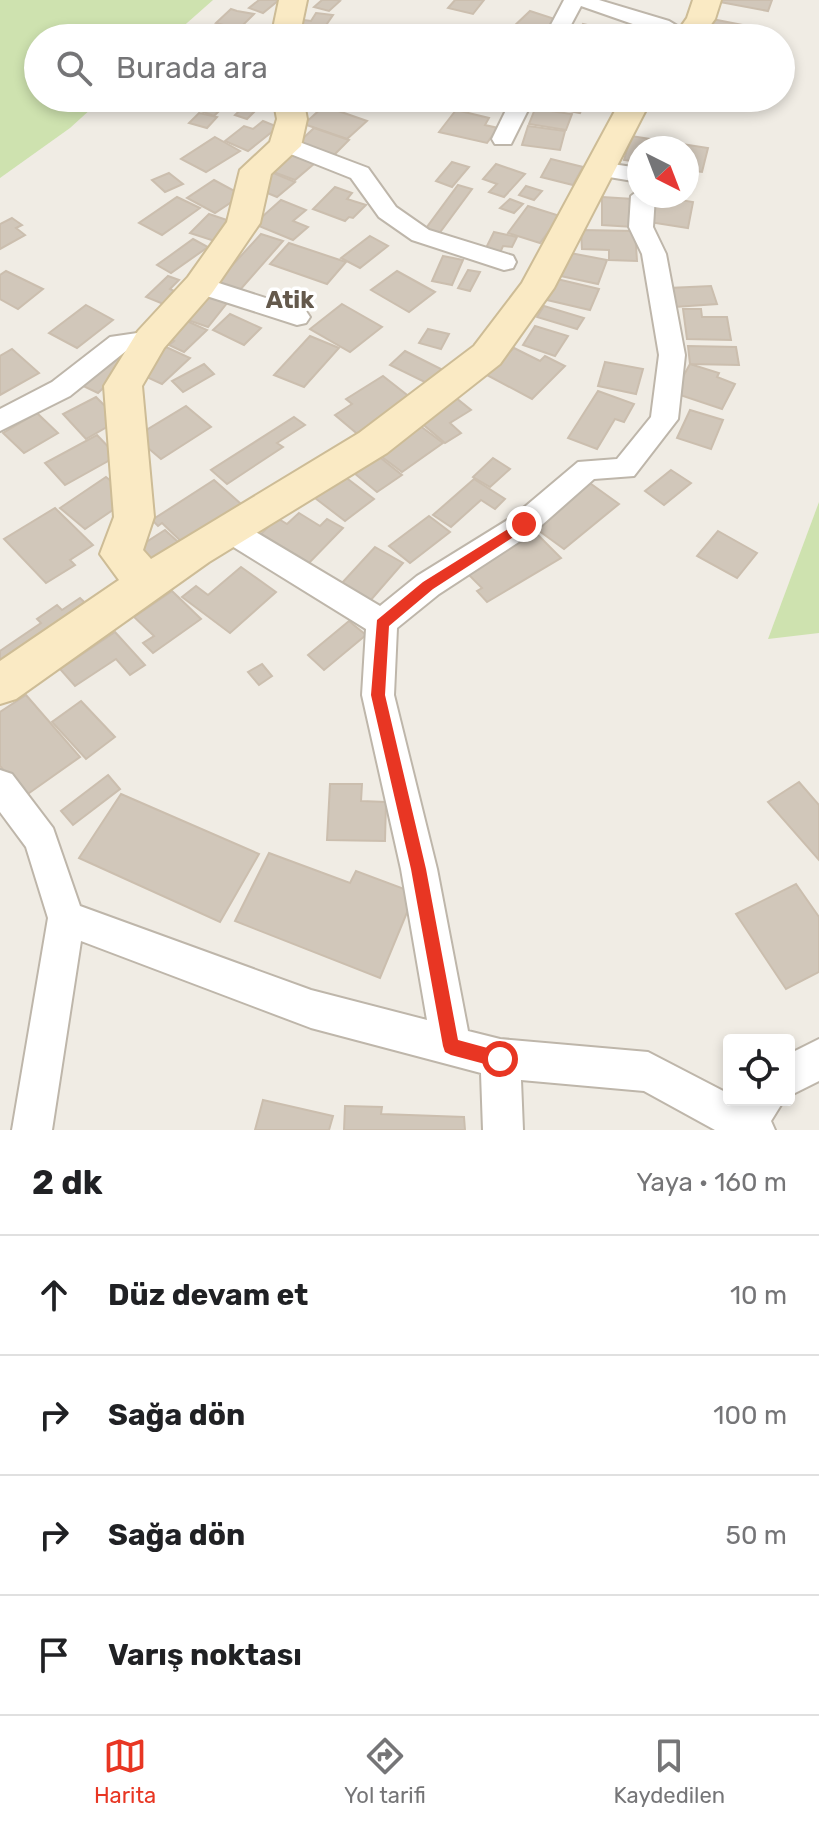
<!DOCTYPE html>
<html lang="tr">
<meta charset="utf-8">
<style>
body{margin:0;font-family:Rubik,sans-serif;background:#f2f2f2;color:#202124}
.controls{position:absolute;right:24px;bottom:24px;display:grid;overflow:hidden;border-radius:8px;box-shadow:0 4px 12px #0003}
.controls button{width:72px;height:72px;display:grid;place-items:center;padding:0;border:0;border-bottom:2px solid #e0e0e0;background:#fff;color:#202124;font:40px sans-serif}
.compass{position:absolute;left:627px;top:136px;width:72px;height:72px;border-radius:50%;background:#fff;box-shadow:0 4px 12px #0003;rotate:138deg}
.stop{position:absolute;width:24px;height:24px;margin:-18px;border:6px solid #e83623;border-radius:50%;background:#fff}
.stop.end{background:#e83623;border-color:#fff;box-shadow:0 2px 8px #0008}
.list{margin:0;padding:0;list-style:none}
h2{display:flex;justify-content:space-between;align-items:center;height:104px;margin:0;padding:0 32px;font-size:34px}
h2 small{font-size:26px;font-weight:400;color:#757577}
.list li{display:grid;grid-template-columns:52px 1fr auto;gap:24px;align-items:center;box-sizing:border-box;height:120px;padding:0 32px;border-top:2px solid #e0e0e0}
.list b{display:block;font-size:30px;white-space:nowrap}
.list em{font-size:26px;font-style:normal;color:#757577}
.icon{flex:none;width:44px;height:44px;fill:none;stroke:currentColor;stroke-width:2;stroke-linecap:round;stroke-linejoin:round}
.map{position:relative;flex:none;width:819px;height:1130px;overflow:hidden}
.search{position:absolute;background:#fff;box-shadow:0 4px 12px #0003;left:24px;right:24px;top:24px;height:88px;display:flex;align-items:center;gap:20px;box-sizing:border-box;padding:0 28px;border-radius:44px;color:#757577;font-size:30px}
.sheet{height:584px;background:#fff}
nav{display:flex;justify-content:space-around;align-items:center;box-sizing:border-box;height:112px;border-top:2px solid #e0e0e0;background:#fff;font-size:22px;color:#757577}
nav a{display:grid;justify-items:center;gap:4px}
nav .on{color:#e83623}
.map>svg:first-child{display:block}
.green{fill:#cee2af}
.building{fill:#d1c7ba;stroke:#cbbeae;stroke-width:2}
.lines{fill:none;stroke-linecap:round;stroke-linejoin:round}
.street-casing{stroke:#beb6aa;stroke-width:4}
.secondary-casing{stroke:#cdbc96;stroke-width:4}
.street{fill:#fff;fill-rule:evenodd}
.secondary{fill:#faeac4;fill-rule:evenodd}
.route{fill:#e83623}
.labels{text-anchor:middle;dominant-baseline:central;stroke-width:7;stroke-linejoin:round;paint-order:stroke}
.quarter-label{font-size:24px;font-weight:bold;fill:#64594c;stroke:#fff}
</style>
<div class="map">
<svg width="819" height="1130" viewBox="0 0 819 1130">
<rect width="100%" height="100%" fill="#f0ece4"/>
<g class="green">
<polygon points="0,0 213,0 170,38 38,38 38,98 103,98 70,128 0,178"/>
<polygon points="819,502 819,633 768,639"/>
</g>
<g class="building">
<polygon points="259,0 279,0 263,13 249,8"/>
<polygon points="322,0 337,0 340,1 329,11 314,7"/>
<polygon points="455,0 484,0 473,14 448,8"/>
<polygon points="721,0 772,0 768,11 720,2"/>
<polygon points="231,9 237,11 254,14 239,29 216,23"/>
<polygon points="530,11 558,20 537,36 512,28"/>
<polygon points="316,13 333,15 318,37 295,33 304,20 311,21"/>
<polygon points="712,19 758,28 754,38 705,36"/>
<polygon points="583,24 613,31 608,38 576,35"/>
<polygon points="403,27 416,30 409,38 393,38"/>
<polygon points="435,30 465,37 429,38"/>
<polygon points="253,98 268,98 247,119 235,115"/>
<polygon points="327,98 366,98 363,105"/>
<polygon points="540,98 586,98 580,113 537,105"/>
<polygon points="205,100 224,106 214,116 195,109"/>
<polygon points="324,106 367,121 347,139 304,124"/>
<polygon points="535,109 572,114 566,130 529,124"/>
<polygon points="456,110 489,118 485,125 498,128 487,143 439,132"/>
<polygon points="199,113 217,117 207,128 189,123"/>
<polygon points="263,121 278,127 248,151 225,141 244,126 253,129"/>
<polygon points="528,126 565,131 560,150 522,145"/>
<polygon points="314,128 349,140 334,155 298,143"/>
<polygon points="631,136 708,148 702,172 687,170 687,148 639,148 639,162 624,160"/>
<polygon points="215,137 240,151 206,172 181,159"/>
<polygon points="290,153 315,163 295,180 268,170"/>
<polygon points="551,159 583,167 573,185 541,177"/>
<polygon points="452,162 469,167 452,187 436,181"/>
<polygon points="496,164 525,174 504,197 489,192 497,184 483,179"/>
<polygon points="271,172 295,182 277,197 253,187"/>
<polygon points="169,173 183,184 165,192 152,180"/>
<polygon points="214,180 242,195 215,213 187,198"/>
<polygon points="458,185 472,189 438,235 424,231"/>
<polygon points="526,186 542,191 534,200 519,195"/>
<polygon points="335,187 352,193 347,199 366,205 353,218 349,217 345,221 313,209"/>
<polygon points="655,196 693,202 688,228 649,222"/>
<polygon points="177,197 200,208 162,235 139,223"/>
<polygon points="602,197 633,199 633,227 602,225"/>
<polygon points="510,199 523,204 514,213 500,208"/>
<polygon points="281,200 306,210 293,221 308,227 293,240 254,224"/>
<polygon points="528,206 560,216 540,243 508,233"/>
<polygon points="209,214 233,222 221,243 190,233"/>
<polygon points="12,218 22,225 16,228 25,235 0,249 0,224"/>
<polygon points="581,230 635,231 637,261 609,260 609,250 582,249"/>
<polygon points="494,232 517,237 512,247 503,246 499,255 484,252"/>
<polygon points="261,234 283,241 239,291 216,283"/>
<polygon points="370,236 388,246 360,268 341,258"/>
<polygon points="193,239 208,247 171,273 157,265"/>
<polygon points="289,243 346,262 327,284 270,264"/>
<polygon points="565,252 607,260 598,284 556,275"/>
<polygon points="443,256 463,260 452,285 432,281"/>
<polygon points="468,270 480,272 470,291 458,288"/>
<polygon points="6,271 43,289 18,309 0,299 0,275"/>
<polygon points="397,271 435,292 409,312 371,290"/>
<polygon points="168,276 179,280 170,289 178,293 166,305 146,297"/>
<polygon points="557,279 599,289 590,310 547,300"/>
<polygon points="711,286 717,304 675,307 669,288"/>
<polygon points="207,291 231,298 208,327 182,318"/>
<polygon points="342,304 382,327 350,352 310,329"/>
<polygon points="86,305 113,320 77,348 49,333"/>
<polygon points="544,306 584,318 577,329 537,317"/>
<polygon points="683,309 701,309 702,317 727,317 731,340 687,339"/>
<polygon points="230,314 261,328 244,345 213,330"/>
<polygon points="180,318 207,330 184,352 169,345 174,341 162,336"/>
<polygon points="535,326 568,336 555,356 523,345"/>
<polygon points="428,329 449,334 441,349 419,343"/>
<polygon points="310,336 339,348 304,387 274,375"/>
<polygon points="688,346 736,347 739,365 690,364"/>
<polygon points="166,347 190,358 162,384 138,373"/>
<polygon points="514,348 540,361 545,356 565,366 532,399 485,374"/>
<polygon points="12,349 39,373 0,395 0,356"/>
<polygon points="405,351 447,372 433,386 390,365"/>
<polygon points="118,352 134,359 98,393 81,385"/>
<polygon points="605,362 643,369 636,394 598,386"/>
<polygon points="204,364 214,374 183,392 172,381"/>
<polygon points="690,364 719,373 717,377 735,384 722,409 674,393"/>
<polygon points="383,376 416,402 361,437 335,415 352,404 346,399"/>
<polygon points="598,391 634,404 624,422 615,419 597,449 568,438"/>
<polygon points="450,393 471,410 450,423 461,433 445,443 413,416"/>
<polygon points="96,397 119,420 86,439 63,414"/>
<polygon points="186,406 211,427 161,459 135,437"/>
<polygon points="690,410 723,420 711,449 677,438"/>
<polygon points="37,413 58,433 24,453 3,433"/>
<polygon points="294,417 305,425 277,443 283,447 227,484 211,470"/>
<polygon points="411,419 443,443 402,472 370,448"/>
<polygon points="97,435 117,456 65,485 45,463"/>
<polygon points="372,451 402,475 377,492 347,467"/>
<polygon points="493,458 510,469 490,487 473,477"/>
<polygon points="671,470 691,483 664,505 645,491"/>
<polygon points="344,476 374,499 345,521 315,498"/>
<polygon points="106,477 121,489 123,503 85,529 60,508"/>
<polygon points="474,479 505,499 495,509 481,500 451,527 433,515"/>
<polygon points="214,480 249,511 190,550 162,523 158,526 152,520"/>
<polygon points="587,481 619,504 564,549 531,525"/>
<polygon points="55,508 93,545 70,560 75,565 46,583 4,539"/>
<polygon points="299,513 320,526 327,519 343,528 309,563 261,534 277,518 287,524"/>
<polygon points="429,516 450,532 410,563 389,546"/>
<polygon points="165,530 189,552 158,573 134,550"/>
<polygon points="534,531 561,558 487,602 477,591 482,588 465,571"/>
<polygon points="718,531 757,553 737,578 697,556"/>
<polygon points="375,547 403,563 370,601 341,584"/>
<polygon points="241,567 276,592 230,633 182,597 196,586 208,595"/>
<polygon points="172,591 201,619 153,653 143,643 154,636 134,617"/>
<polygon points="80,598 95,612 0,674 0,651 41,623 37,619 57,605 62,610"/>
<polygon points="349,621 366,635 324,670 308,655"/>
<polygon points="115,632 145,665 130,675 116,659 75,686 60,669"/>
<polygon points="262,664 272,676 259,685 248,672"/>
<polygon points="26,695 80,757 25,796 0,766 0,712"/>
<polygon points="81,701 115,737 86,759 52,722"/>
<polygon points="108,775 120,789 73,825 61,811"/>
<polygon points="799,782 819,805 819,860 768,802"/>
<polygon points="330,784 362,784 361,801 386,802 385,841 327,840"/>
<polygon points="121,794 259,854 220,922 79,858"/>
<polygon points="269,853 350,883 356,871 415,893 380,978 235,921"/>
<polygon points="796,884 819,917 819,972 786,989 736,914"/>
<polygon points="263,1100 333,1116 329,1130 255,1130"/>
<polygon points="345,1106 382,1107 381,1114 464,1117 465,1130 344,1130"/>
</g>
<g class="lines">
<g class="street-casing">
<g id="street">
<polygon points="564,0 599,0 669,21 697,38 673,38 581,6 564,38 544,38"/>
<polygon points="512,98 534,98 511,144 495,144 492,139"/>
<polygon points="286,137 368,168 396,207 429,230 513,256 516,262 513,268 504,270 412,240 379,217 351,178 278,149 275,144 278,139"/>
<polygon points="599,162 639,168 639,182 591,174 588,169 591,164"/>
<polygon points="639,190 639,196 655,196 653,227 666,254 685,355 678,419 634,476 594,479 534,532 439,594 397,628 394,695 437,869 468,1031 500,1039 648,1052 729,1094 729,1100 784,1100 771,1121 775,1130 715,1130 644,1091 521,1080 523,1130 483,1130 481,1073 311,1028 81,941 52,1130 12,1130 48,918 26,847 0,812 0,770 12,774 53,828 80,906 311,990 427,1020 401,869 362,695 366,629 219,538 214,530 219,522 229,519 239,522 380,606 417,576 514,516 578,462 617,459 651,417 659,355 642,254 629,227 631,196"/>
<polygon points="200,277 306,311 310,317 306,323 297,325 191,291 188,285 191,279"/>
<polygon points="151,331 160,334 164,340 160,346 126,351 70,396 0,431 0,409 52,382 110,337"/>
<polygon points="819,1039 819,1081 789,1096 789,1054"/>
</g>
</g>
<g class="secondary-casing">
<g id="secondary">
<polygon points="279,0 307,0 299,38 271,38"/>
<polygon points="693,0 721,0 715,19 701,38 673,38 687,18"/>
<polygon points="273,98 303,98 307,119 301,146 271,174 260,223 212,293 164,348 142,386 154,517 143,550 151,559 359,433 474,346 522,283 622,98 652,98 554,288 500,364 387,453 209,562 16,699 0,704 0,661 119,580 100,554 114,517 104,386 138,331 188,277 227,222 240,170 270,142 277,119"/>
</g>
</g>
<use href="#street" class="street"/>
<use href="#secondary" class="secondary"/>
</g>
<polygon class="route" points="524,519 531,524 529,527 433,589 389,626 385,695 426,869 458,1040 506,1053 509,1059 506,1065 500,1068 451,1055 445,1052 443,1046 411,869 371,695 377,620 423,582"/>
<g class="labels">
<g class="quarter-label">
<text x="290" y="300">Atik</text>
</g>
</g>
</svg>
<div class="controls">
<button><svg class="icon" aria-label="locate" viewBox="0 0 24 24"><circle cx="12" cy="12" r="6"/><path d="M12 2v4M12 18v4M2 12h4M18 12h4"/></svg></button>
</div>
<svg class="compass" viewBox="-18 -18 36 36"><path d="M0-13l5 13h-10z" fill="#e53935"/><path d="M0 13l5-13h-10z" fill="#757577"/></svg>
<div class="stop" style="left:500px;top:1059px"></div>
<div class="stop end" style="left:524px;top:524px"></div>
<div class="search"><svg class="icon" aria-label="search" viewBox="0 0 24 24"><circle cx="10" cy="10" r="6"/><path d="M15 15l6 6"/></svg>Burada ara</div>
</div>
<section class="sheet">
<h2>2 dk<small>Yaya · 160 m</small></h2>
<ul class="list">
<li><svg class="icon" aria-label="ahead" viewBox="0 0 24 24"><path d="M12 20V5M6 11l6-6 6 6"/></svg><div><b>Düz devam et</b></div><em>10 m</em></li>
<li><svg class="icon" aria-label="right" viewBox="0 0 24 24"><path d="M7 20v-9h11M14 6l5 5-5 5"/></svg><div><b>Sağa dön</b></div><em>100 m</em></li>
<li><svg class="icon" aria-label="right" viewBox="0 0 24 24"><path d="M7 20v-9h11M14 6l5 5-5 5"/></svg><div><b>Sağa dön</b></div><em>50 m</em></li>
<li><svg class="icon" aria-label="arrive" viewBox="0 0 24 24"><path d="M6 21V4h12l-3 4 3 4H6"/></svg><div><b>Varış noktası</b></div></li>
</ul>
</section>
<nav>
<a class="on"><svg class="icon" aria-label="map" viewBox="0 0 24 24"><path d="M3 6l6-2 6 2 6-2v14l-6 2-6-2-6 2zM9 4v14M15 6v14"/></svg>Harita</a>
<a><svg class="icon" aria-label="directions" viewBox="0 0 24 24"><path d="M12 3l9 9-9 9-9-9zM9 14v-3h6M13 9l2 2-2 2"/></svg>Yol tarifi</a>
<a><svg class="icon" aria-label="saved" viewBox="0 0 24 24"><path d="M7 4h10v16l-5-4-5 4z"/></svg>Kaydedilen</a>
</nav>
